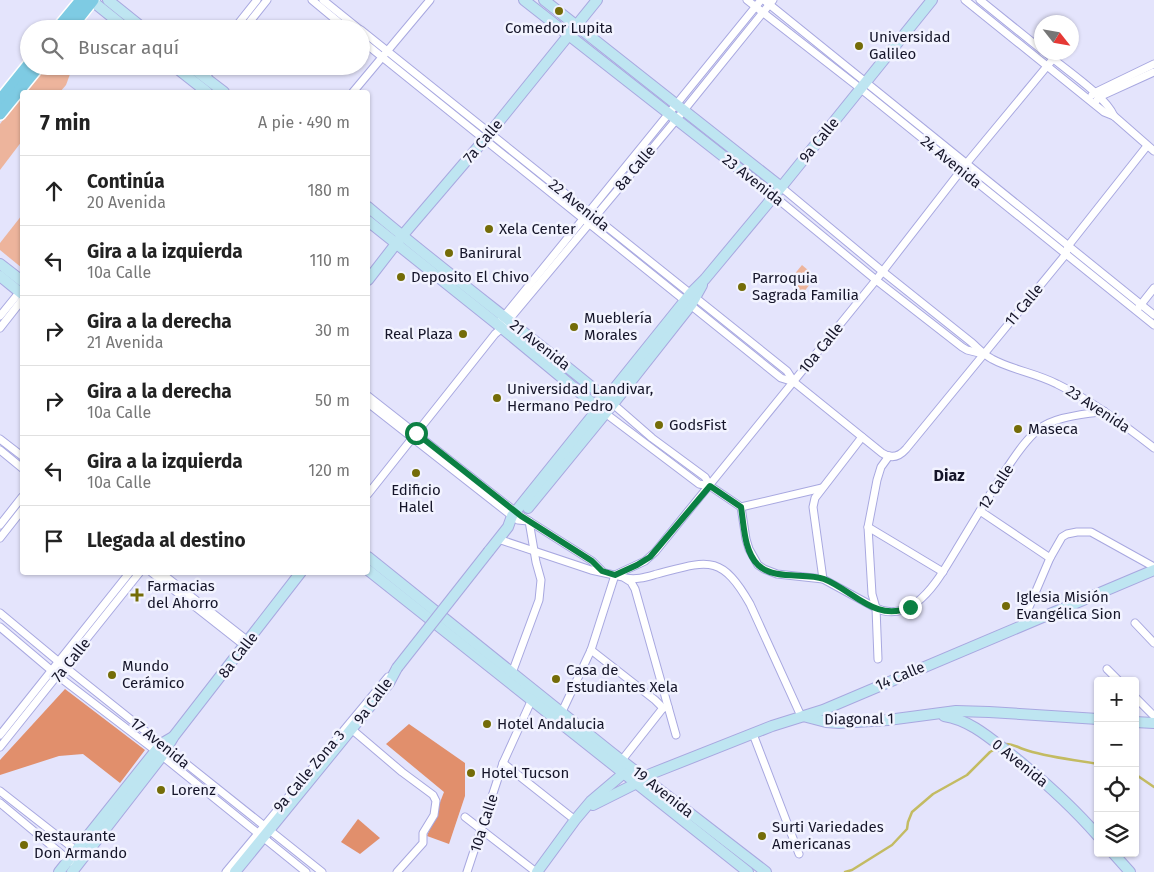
<!DOCTYPE html>
<html lang="es">
<meta charset="utf-8">
<style>
body{margin:0;font-family:"Fira Sans",sans-serif;background:#f2f2f2;color:#222}
.controls{position:absolute;right:15px;bottom:15px;display:grid;overflow:hidden;border-radius:5px;box-shadow:0 1px 4px #0004}
.controls button{width:45px;height:45px;display:grid;place-items:center;padding:0;border:0;border-bottom:1px solid #e0e0e0;background:#fff;color:#222;font:25px sans-serif}
.compass{position:absolute;left:1034px;top:15px;width:45px;height:45px;border-radius:50%;background:#fff;box-shadow:0 1px 4px #0004;rotate:121deg}
.stop{position:absolute;width:15px;height:15px;margin:-11px;border:4px solid #0b8043;border-radius:50%;background:#fff}
.stop.end{background:#0b8043;border-color:#fff;box-shadow:0 1px 5px #0008}
.list{margin:0;padding:0;list-style:none}
h2{display:flex;justify-content:space-between;align-items:center;height:65px;margin:0;padding:0 20px;font-size:21px}
h2 small{font-size:16px;font-weight:400;color:#767676}
.list li{display:grid;grid-template-columns:32px 1fr auto;gap:15px;align-items:center;box-sizing:border-box;height:70px;padding:0 20px;border-top:1px solid #e0e0e0}
.list b{display:block;font-size:19px;white-space:nowrap}
.list p{margin:0;font-size:16px;white-space:nowrap;color:#767676}
.list em{font-size:16px;font-style:normal;color:#767676}
.icon{flex:none;width:28px;height:28px;fill:none;stroke:currentColor;stroke-width:2;stroke-linecap:round;stroke-linejoin:round}
.map{position:relative;flex:none;width:1154px;height:872px;overflow:hidden}
.search{position:absolute;background:#fff;box-shadow:0 1px 4px #0004;left:20px;top:20px;width:350px;height:55px;display:flex;align-items:center;gap:12px;box-sizing:border-box;padding:0 18px;border-radius:28px;color:#767676;font-size:19px}
.panel{position:absolute;background:#fff;box-shadow:0 1px 4px #0004;left:20px;top:90px;width:350px;height:485px;border-radius:5px}
.map>svg:first-child{display:block}
.green{fill:#edb49c}
.forest{fill:#e18f6c}
.lines{fill:none;stroke-linecap:round;stroke-linejoin:round}
.stream{stroke:#c3bb62;stroke-width:2.5}
.street-casing{stroke:#a8a8e0;stroke-width:9}
.secondary-casing{stroke:#a8a8e0;stroke-width:12}
.primary-casing{stroke:#fff;stroke-width:14}
.street{stroke:#fff;stroke-width:7}
.secondary{stroke:#bee5f1;stroke-width:10}
.primary{stroke:#7ecbe3;stroke-width:11}
.secondary-bridge-casing{stroke:#a8a8e0;stroke-width:12;stroke-linecap:butt}
.secondary-bridge{stroke:#bee5f1;stroke-width:10}
.route{stroke:#0b8043;stroke-width:6}
.poi-dot{fill:#746c08;stroke:#f2f3ff;stroke-width:2}
.labels{text-anchor:middle;dominant-baseline:central;stroke-width:5;stroke-linejoin:round;paint-order:stroke}
.poi-label{font-size:15px;fill:#151529;stroke:#f2f3ff;text-anchor:start}
.street-label{font-size:15px;fill:#151529;stroke:#f2f3ff}
.neighbourhood-label{font-size:16px;font-weight:bold;fill:#151529;stroke:#f2f3ff}
</style>
<div class="map">
<svg width="1154" height="872" viewBox="0 0 1154 872">
<rect width="100%" height="100%" fill="#e4e4fc"/>
<g class="green">
<polygon points="46,66 73,66 66,85 60,92 25,92"/>
<polygon points="22,95 22,141 0,170 0,124"/>
<polygon points="22,215 22,268 0,250 0,243"/>
<polygon points="802,265 816,277 802,294 788,282"/>
</g>
<g class="forest">
<polygon points="65,689 145,750 120,783 83,754 59,756 0,775 0,760"/>
<polygon points="409,724 465,763 465,796 449,844 427,836 444,792 386,744"/>
<polygon points="358,819 380,838 360,854 341,842"/>
</g>
<g class="lines">
<g class="stream">
<path d="M1004,744C1012,743 1017,747 1023,749C1048,758 1073,759 1098,764"/>
<polyline points="1135,774 1154,787"/>
<polyline points="845,872 852,870 892,845 907,829 908,822 912,812 933,794 967,775 990,752 997,748"/>
</g>
<g class="street-casing">
<g id="street">
<polyline points="312,0 347,29"/>
<polyline points="323,0 359,29"/>
<polyline points="747,0 861,89 1154,325"/>
<polyline points="764,0 1154,315"/>
<polyline points="965,0 1104,112 1114,116 1154,151"/>
<polyline points="980,0 1042,50"/>
<polyline points="234,29 257,0"/>
<polyline points="244,29 267,0"/>
<polyline points="361,30 787,371 794,382"/>
<path d="M361,40L781,378L794,382L882,453C891,459 899,457 906,449L1066,254L1068,246L1147,146"/>
<path d="M1045,52C1064,69 1104,94 1114,116"/>
<polyline points="205,78 214,66"/>
<polyline points="353,92 430,0"/>
<polyline points="1092,95 1094,93 1154,64"/>
<polyline points="1097,100 1099,97 1154,72"/>
<path d="M781,187L882,271L971,342C978,348 984,355 992,359C1012,370 1036,373 1057,384C1092,401 1123,424 1154,448"/>
<polyline points="774,196 876,280 962,347 967,350 983,354"/>
<polyline points="1139,307 1154,288"/>
<polyline points="0,316 22,289"/>
<polyline points="501,320 761,0"/>
<polyline points="0,328 22,300"/>
<polyline points="368,396 521,516 592,561 602,571"/>
<polyline points="368,403 512,516 518,520 528,521"/>
<polyline points="613,404 652,438 705,477 710,486"/>
<polyline points="605,413 699,484 710,486 741,507"/>
<polyline points="0,439 22,456"/>
<polyline points="0,450 22,468"/>
<polyline points="368,494 495,334 502,328 676,120 773,0"/>
<path d="M741,507L746,539L749,549L758,565L764,569L777,574L823,579L876,608C890,615 903,612 916,603C933,590 944,570 955,552C972,524 989,495 1007,468C1016,455 1026,439 1039,429C1056,416 1083,415 1104,411"/>
<polyline points="741,507 822,488"/>
<polyline points="980,511 1050,558"/>
<polyline points="0,525 22,497"/>
<polyline points="868,527 943,572"/>
<polyline points="0,538 22,510"/>
<polyline points="498,539 591,570 623,577 631,582 635,589 676,735"/>
<polyline points="151,572 245,646"/>
<polyline points="160,572 248,641"/>
<polyline points="615,575 645,561 655,552 876,280 966,164 1053,59"/>
<path d="M626,578C637,580 646,577 657,574C707,561 721,553 750,604L801,716"/>
<polyline points="823,579 813,507 815,498 862,437"/>
<polyline points="0,613 65,667 322,872"/>
<polyline points="1135,623 1154,643"/>
<polyline points="1021,626 1050,558 1062,537 1067,534 1077,532 1091,532 1154,567"/>
<polyline points="0,627 58,676 156,751 306,872"/>
<polyline points="591,650 655,700 663,708 668,707"/>
<polyline points="878,659 876,608 872,594 868,527 877,480 881,467 889,456"/>
<polyline points="1107,669 1119,681"/>
<polyline points="512,673 539,600 541,580 536,562 529,521"/>
<polyline points="1135,697 1154,716"/>
<polyline points="560,716 591,650 615,575"/>
<polyline points="349,727 402,772 433,795 436,801 434,815 423,833 423,843 397,872"/>
<polyline points="753,734 799,854"/>
<polyline points="0,735 130,572"/>
<polyline points="0,747 140,572"/>
<polyline points="622,760 663,708"/>
<polyline points="503,763 575,820"/>
<polyline points="0,791 78,852"/>
<polyline points="0,803 71,862"/>
<polyline points="465,817 536,872"/>
<polyline points="226,872 388,677"/>
<polyline points="467,872 503,763 533,697"/>
</g>
</g>
<g class="secondary-casing">
<g id="secondary">
<polyline points="91,0 127,29"/>
<polyline points="108,0 144,29"/>
<polyline points="524,0 774,196"/>
<polyline points="544,0 781,187"/>
<polyline points="174,66 207,92"/>
<polyline points="190,66 224,92"/>
<path d="M368,207C447,274 530,335 610,402"/>
<polyline points="368,221 497,324 602,411"/>
<polyline points="0,264 22,281"/>
<polyline points="0,276 22,294"/>
<polyline points="368,280 402,236 484,140 597,0"/>
<polyline points="528,508 613,404 691,305 702,285"/>
<polyline points="489,551 508,527 512,516 691,293 705,279 774,196 932,0"/>
<polyline points="368,557 612,753 766,872"/>
<polyline points="368,570 748,872"/>
<polyline points="803,716 826,722 839,723 888,720 956,711 989,712 1098,719"/>
<path d="M944,716C971,720 992,740 1013,756C1044,781 1072,806 1098,836"/>
<polyline points="1135,722 1154,723"/>
<polyline points="643,777 772,726 823,710 1154,570"/>
<polyline points="593,805 637,783"/>
<polyline points="1113,853 1130,872"/>
<polyline points="59,872 161,744 173,737"/>
<polyline points="72,872 162,756 174,736 301,572"/>
<polyline points="235,872 389,683 397,668"/>
<polyline points="537,872 575,820 591,801 624,773"/>
</g>
</g>
<g class="primary-casing">
<g id="primary">
<polyline points="57,29 81,0"/>
<polyline points="70,29 93,0"/>
<polyline points="0,100 29,64"/>
<polyline points="0,114 39,66"/>
</g>
</g>
<use href="#street" class="street"/>
<use href="#secondary" class="secondary"/>
<use href="#primary" class="primary"/>
<g class="secondary-bridge-casing">
<polyline id="secondary-bridge" points="397,668 489,551"/>
</g>
<use href="#secondary-bridge" class="secondary-bridge"/>
</g>
<g class="lines">
<path class="route" d="M416,433L521,516L592,561L602,571L615,575L637,565L650,557L710,486L741,507C744,526 744,551 758,565C775,581 806,572 824,579C854,591 876,623 910,607"/>
</g>
<g class="poi-dot">
<circle cx="559" cy="11" r="5"/>
<circle cx="859" cy="46" r="5"/>
<circle cx="489" cy="229" r="5"/>
<circle cx="449" cy="253" r="5"/>
<circle cx="401" cy="277" r="5"/>
<circle cx="742" cy="287" r="5"/>
<circle cx="574" cy="327" r="5"/>
<circle cx="463" cy="334" r="5"/>
<circle cx="497" cy="398" r="5"/>
<circle cx="659" cy="425" r="5"/>
<circle cx="1018" cy="429" r="5"/>
<circle cx="416" cy="473" r="5"/>
<path d="M134.5 587.5h5v5h5v5h-5v5h-5v-5h-5v-5h5z"/>
<circle cx="1006" cy="606" r="5"/>
<circle cx="112" cy="675" r="5"/>
<circle cx="556" cy="679" r="5"/>
<circle cx="487" cy="724" r="5"/>
<circle cx="471" cy="773" r="5"/>
<circle cx="161" cy="790" r="5"/>
<circle cx="762" cy="836" r="5"/>
<circle cx="24" cy="845" r="5"/>
</g>
<g class="labels">
<g class="poi-label">
<text x="559" y="28" text-anchor="middle">Comedor Lupita</text>
<text x="869" y="37">Universidad<tspan x="869" dy="17">Galileo</tspan></text>
<text x="499" y="229">Xela Center</text>
<text x="459" y="253">Banirural</text>
<text x="411" y="277">Deposito El Chivo</text>
<text x="752" y="278">Parroquia<tspan x="752" dy="17">Sagrada Familia</tspan></text>
<text x="584" y="318">Mueblería<tspan x="584" dy="17">Morales</tspan></text>
<text x="453" y="334" text-anchor="end">Real Plaza</text>
<text x="507" y="389">Universidad Landivar,<tspan x="507" dy="17">Hermano Pedro</tspan></text>
<text x="669" y="425">GodsFist</text>
<text x="1028" y="429">Maseca</text>
<text x="416" y="490" text-anchor="middle">Edificio<tspan x="416" dy="17">Halel</tspan></text>
<text x="147" y="586">Farmacias<tspan x="147" dy="17">del Ahorro</tspan></text>
<text x="1016" y="597">Iglesia Misión<tspan x="1016" dy="17">Evangélica Sion</tspan></text>
<text x="122" y="666">Mundo<tspan x="122" dy="17">Cerámico</tspan></text>
<text x="566" y="670">Casa de<tspan x="566" dy="17">Estudiantes Xela</tspan></text>
<text x="497" y="724">Hotel Andalucia</text>
<text x="481" y="773">Hotel Tucson</text>
<text x="171" y="790">Lorenz</text>
<text x="772" y="827">Surti Variedades<tspan x="772" dy="17">Americanas</tspan></text>
<text x="34" y="836">Restaurante<tspan x="34" dy="17">Don Armando</tspan></text>
</g>
<g class="street-label">
<text transform="translate(819 140) rotate(-51)">9a Calle</text>
<text transform="translate(483 141) rotate(-50)">7a Calle</text>
<text transform="translate(951 162) rotate(39)">24 Avenida</text>
<text transform="translate(635 168) rotate(-50)">8a Calle</text>
<text transform="translate(753 180) rotate(38)">23 Avenida</text>
<text transform="translate(579 205) rotate(39)">22 Avenida</text>
<text transform="translate(1024 305) rotate(-50)">11 Calle</text>
<text transform="translate(540 345) rotate(38)">21 Avenida</text>
<text transform="translate(821 348) rotate(-51)">10a Calle</text>
<text transform="translate(1098 409) rotate(33)">23 Avenida</text>
<text transform="translate(996 487) rotate(-57)">12 Calle</text>
<text transform="translate(238 655) rotate(-52)">8a Calle</text>
<text transform="translate(71 660) rotate(-51)">7a Calle</text>
<text transform="translate(900 676) rotate(-23)">14 Calle</text>
<text transform="translate(373 701) rotate(-53)">9a Calle</text>
<text transform="translate(859 719) rotate(-1)">Diagonal 1</text>
<text transform="translate(160 743) rotate(39)">17 Avenida</text>
<text transform="translate(1020 763) rotate(39)">0 Avenida</text>
<text transform="translate(309 771) rotate(-50)">9a Calle Zona 3</text>
<text transform="translate(663 792) rotate(38)">19 Avenida</text>
<text transform="translate(484 823) rotate(-72)">10a Calle</text>
</g>
<g class="neighbourhood-label">
<text x="949" y="475">Diaz</text>
</g>
</g>
</svg>
<div class="controls">
<button>+</button>
<button>−</button>
<button><svg class="icon" aria-label="locate" viewBox="0 0 24 24"><circle cx="12" cy="12" r="6"/><path d="M12 2v4M12 18v4M2 12h4M18 12h4"/></svg></button>
<button><svg class="icon" aria-label="layers" viewBox="0 0 24 24"><path d="M12 4l9 5-9 5-9-5zM3 14l9 5 9-5"/></svg></button>
</div>
<svg class="compass" viewBox="-18 -18 36 36"><path d="M0-13l5 13h-10z" fill="#e53935"/><path d="M0 13l5-13h-10z" fill="#767676"/></svg>
<div class="stop" style="left:416px;top:433px"></div>
<div class="stop end" style="left:910px;top:607px"></div>
<div class="search"><svg class="icon" aria-label="search" viewBox="0 0 24 24"><circle cx="10" cy="10" r="6"/><path d="M15 15l6 6"/></svg>Buscar aquí</div>
<section class="panel">
<h2>7 min<small>A pie · 490 m</small></h2>
<ul class="list">
<li><svg class="icon" aria-label="ahead" viewBox="0 0 24 24"><path d="M12 20V5M6 11l6-6 6 6"/></svg><div><b>Continúa</b><p>20 Avenida</p></div><em>180 m</em></li>
<li><svg class="icon" aria-label="left" viewBox="0 0 24 24"><path d="M17 20v-9H6M10 6l-5 5 5 5"/></svg><div><b>Gira a la izquierda</b><p>10a Calle</p></div><em>110 m</em></li>
<li><svg class="icon" aria-label="right" viewBox="0 0 24 24"><path d="M7 20v-9h11M14 6l5 5-5 5"/></svg><div><b>Gira a la derecha</b><p>21 Avenida</p></div><em>30 m</em></li>
<li><svg class="icon" aria-label="right" viewBox="0 0 24 24"><path d="M7 20v-9h11M14 6l5 5-5 5"/></svg><div><b>Gira a la derecha</b><p>10a Calle</p></div><em>50 m</em></li>
<li><svg class="icon" aria-label="left" viewBox="0 0 24 24"><path d="M17 20v-9H6M10 6l-5 5 5 5"/></svg><div><b>Gira a la izquierda</b><p>10a Calle</p></div><em>120 m</em></li>
<li><svg class="icon" aria-label="arrive" viewBox="0 0 24 24"><path d="M6 21V4h12l-3 4 3 4H6"/></svg><div><b>Llegada al destino</b></div></li>
</ul>
</section>
</div>
